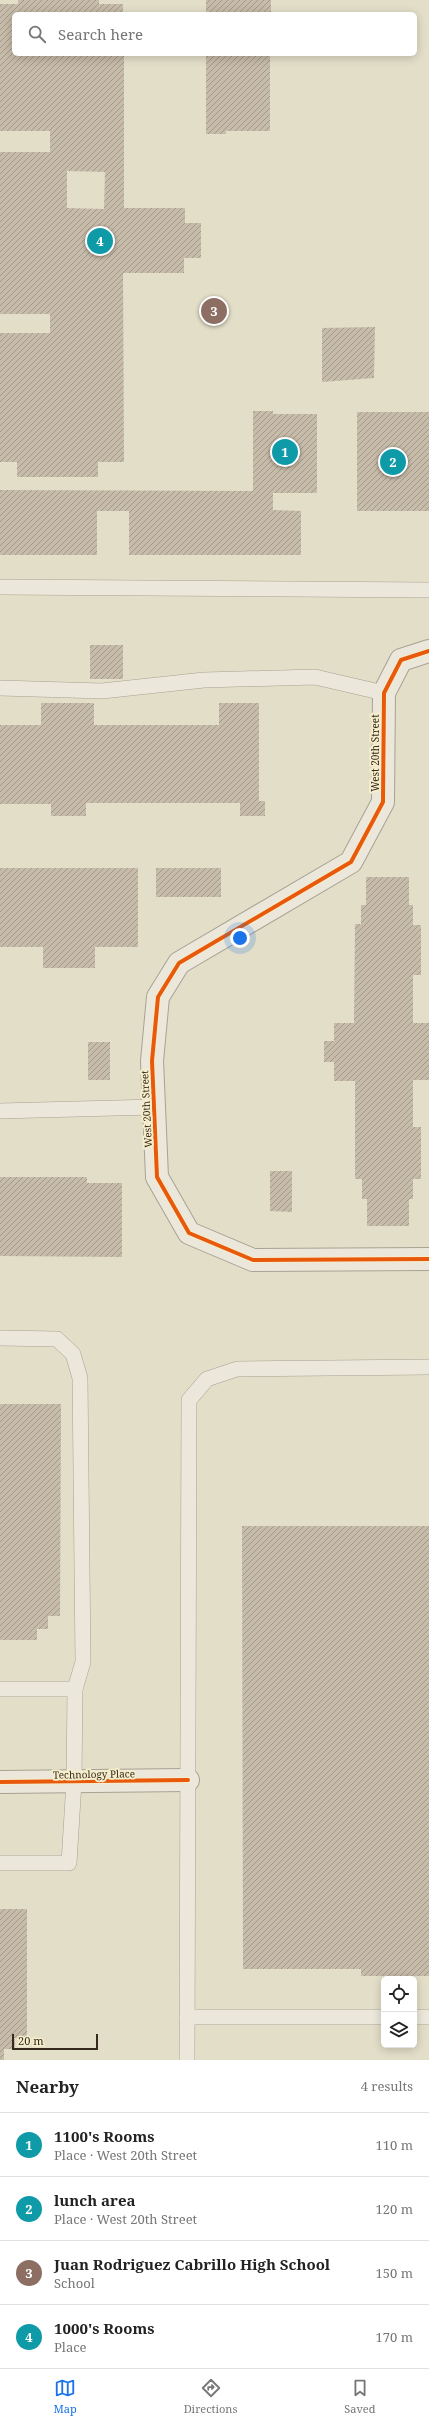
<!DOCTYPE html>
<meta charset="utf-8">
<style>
body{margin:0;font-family:"Noto Serif",serif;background:#f6f6f6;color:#222}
.controls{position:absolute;right:12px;bottom:12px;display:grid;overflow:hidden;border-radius:6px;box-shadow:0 2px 10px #0003}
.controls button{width:36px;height:36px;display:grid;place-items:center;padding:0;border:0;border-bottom:1px solid #e0e0e0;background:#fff;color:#222;font:20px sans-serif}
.scale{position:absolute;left:12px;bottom:10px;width:86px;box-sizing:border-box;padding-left:4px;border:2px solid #352a1b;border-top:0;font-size:11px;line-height:14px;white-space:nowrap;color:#352a1b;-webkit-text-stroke:3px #f6edcc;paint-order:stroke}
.you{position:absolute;left:240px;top:938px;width:14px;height:14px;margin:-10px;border:3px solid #fff;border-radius:50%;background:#1a73e8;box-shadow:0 0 0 6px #1a73e833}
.badge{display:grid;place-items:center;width:26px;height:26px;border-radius:50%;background:#1a73e8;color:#fff;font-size:13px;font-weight:700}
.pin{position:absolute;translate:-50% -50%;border:2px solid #fff;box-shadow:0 1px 4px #0006}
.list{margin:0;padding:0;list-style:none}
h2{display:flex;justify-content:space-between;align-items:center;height:52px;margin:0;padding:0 16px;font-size:17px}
h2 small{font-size:13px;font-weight:400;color:#767676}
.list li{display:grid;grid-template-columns:26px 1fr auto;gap:12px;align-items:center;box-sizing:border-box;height:64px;padding:0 16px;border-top:1px solid #e0e0e0}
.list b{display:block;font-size:15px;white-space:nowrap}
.list p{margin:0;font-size:13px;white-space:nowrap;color:#767676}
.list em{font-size:13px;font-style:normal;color:#767676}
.icon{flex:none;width:22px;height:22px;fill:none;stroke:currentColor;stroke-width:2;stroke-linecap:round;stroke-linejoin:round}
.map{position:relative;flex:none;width:429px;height:2060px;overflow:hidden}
.search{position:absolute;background:#fff;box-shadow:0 2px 10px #0003;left:12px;right:12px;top:12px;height:44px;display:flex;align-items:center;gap:10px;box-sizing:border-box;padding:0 14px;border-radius:6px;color:#767676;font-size:15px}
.sheet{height:308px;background:#fff}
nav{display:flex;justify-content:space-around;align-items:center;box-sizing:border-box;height:56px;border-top:1px solid #e0e0e0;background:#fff;font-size:11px;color:#767676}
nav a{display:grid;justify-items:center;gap:2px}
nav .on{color:#1a73e8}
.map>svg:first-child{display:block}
.building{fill:url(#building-hatch);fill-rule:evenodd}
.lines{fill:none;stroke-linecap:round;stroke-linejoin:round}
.lane-casing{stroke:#a7a292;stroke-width:16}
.street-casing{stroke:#a7a292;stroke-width:24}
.lane{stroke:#ebe7da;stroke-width:15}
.street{stroke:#ebe7da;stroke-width:22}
.cycleway-casing{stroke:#f6edcc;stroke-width:6}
.cycleway{stroke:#e8590c;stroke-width:4}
.labels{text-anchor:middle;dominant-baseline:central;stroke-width:4;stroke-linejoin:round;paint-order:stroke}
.street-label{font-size:10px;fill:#352a1b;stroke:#f6edcc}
</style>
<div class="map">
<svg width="429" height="2060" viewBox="0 0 429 2060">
<defs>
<pattern id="building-hatch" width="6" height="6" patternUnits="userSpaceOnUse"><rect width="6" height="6" fill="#c7bba9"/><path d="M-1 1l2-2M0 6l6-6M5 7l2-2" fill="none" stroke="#a29889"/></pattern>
</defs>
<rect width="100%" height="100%" fill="#e3dec8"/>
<g class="building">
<path d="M18,0H99V4H123V14H14V54H124V208H185V223H201V258H184V273H123L124,462H98V477H17V462H0V333H50V314H0V152H50V131H0V4H18ZM67,171L105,172L104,209L67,208Z"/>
<rect x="206" y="0" width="65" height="14"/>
<polygon points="206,54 270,54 270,131 226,131 226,134 206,134"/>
<polygon points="375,327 374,378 322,382 322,328"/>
<polygon points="253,411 273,411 273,414 317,414 317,493 273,493 273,510 301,511 301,555 129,555 129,511 97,511 97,555 0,555 0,490 253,491"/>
<rect x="357" y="412" width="72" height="99"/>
<rect x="90" y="645" width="33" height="34"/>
<polygon points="41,703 94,703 94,725 219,725 219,703 259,703 259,801 265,801 265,816 240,816 240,803 86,803 86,816 51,816 51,804 0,804 0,725 41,725"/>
<polygon points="0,868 138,868 138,947 95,947 95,968 43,968 43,947 0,947"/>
<rect x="156" y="868" width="65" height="29"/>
<polygon points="366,877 409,877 409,905 413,905 413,925 421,925 421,975 413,975 413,1023 429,1023 429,1080 413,1080 413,1127 421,1127 421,1179 413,1179 413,1199 409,1199 409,1226 367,1226 367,1199 362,1199 362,1179 355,1179 355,1081 334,1081 334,1062 324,1062 324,1041 334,1041 334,1023 354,1023 355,924 361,924 361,905 366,905"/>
<rect x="88" y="1042" width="22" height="38"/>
<polygon points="270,1171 292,1171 292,1212 270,1211"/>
<polygon points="0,1177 87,1177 87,1183 122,1183 122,1257 0,1256"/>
<polygon points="0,1404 61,1404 60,1616 48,1616 48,1629 37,1629 37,1640 0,1640"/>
<polygon points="242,1526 429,1526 429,1976 361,1976 361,1969 243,1969"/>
<polygon points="0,1909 27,1909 27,2038 15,2038 15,2049 4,2049 4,2060 0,2060"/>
</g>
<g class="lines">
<g class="lane-casing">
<g id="lane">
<polyline points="0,587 429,590"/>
<polyline points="0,688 102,691 204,680 315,677 384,693"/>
<polyline points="0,1111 154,1107"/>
<polyline points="0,1338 57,1339 73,1354 80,1378 83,1662 75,1689 74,1782 69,1863 0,1863"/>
<polyline points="0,1689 75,1689"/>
<polyline points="187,2017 384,2017"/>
<polyline points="414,2017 429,2017"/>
<polyline points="187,2060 189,1400 207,1379 237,1369 429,1367"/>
</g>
</g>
<g class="street-casing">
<g id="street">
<polyline points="429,651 401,660 384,693 383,802 351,862 179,963 158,997 152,1061 154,1107 157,1177 189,1233 253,1260 429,1259"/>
<polyline points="0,1782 188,1780"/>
</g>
</g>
<use href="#lane" class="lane"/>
<use href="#street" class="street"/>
<g class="cycleway-casing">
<g id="cycleway">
<polyline points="429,651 401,660 384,693 383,802 351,862 179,963 158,997 152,1061 154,1107 157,1177 189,1233 253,1260 429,1259"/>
<polyline points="0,1782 188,1780"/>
</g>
</g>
<use href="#cycleway" class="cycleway"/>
</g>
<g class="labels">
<g class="street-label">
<text transform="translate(375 753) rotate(-90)">West 20th Street</text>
<text transform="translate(146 1109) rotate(-93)">West 20th Street</text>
<text transform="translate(94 1774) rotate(-1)">Technology Place</text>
</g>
</g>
</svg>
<div class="controls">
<button><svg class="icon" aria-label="locate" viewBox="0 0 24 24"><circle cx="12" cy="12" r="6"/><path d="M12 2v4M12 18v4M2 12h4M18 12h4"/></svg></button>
<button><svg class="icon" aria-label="layers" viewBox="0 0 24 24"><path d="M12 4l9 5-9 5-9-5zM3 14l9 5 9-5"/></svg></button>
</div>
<div class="scale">20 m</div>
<div class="you"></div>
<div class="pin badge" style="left:285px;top:452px;background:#0f9aa8">1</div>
<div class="pin badge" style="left:393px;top:462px;background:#0f9aa8">2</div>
<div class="pin badge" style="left:214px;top:311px;background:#8d6e63">3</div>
<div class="pin badge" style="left:100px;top:241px;background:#0f9aa8">4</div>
<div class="search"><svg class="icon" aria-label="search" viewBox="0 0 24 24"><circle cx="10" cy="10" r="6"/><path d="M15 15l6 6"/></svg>Search here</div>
</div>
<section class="sheet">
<h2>Nearby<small>4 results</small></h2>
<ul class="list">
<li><span class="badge" style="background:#0f9aa8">1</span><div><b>1100's Rooms</b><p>Place · West 20th Street</p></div><em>110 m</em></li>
<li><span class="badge" style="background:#0f9aa8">2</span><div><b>lunch area</b><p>Place · West 20th Street</p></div><em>120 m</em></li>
<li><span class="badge" style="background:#8d6e63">3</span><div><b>Juan Rodriguez Cabrillo High School</b><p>School</p></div><em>150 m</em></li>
<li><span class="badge" style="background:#0f9aa8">4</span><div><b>1000's Rooms</b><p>Place</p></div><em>170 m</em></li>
</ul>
</section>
<nav>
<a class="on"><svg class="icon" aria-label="map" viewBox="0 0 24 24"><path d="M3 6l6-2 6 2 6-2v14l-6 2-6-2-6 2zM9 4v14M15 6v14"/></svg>Map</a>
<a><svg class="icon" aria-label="directions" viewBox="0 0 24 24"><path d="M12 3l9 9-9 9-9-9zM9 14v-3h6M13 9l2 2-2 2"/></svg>Directions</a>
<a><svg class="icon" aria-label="saved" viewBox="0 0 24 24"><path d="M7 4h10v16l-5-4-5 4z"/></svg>Saved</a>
</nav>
